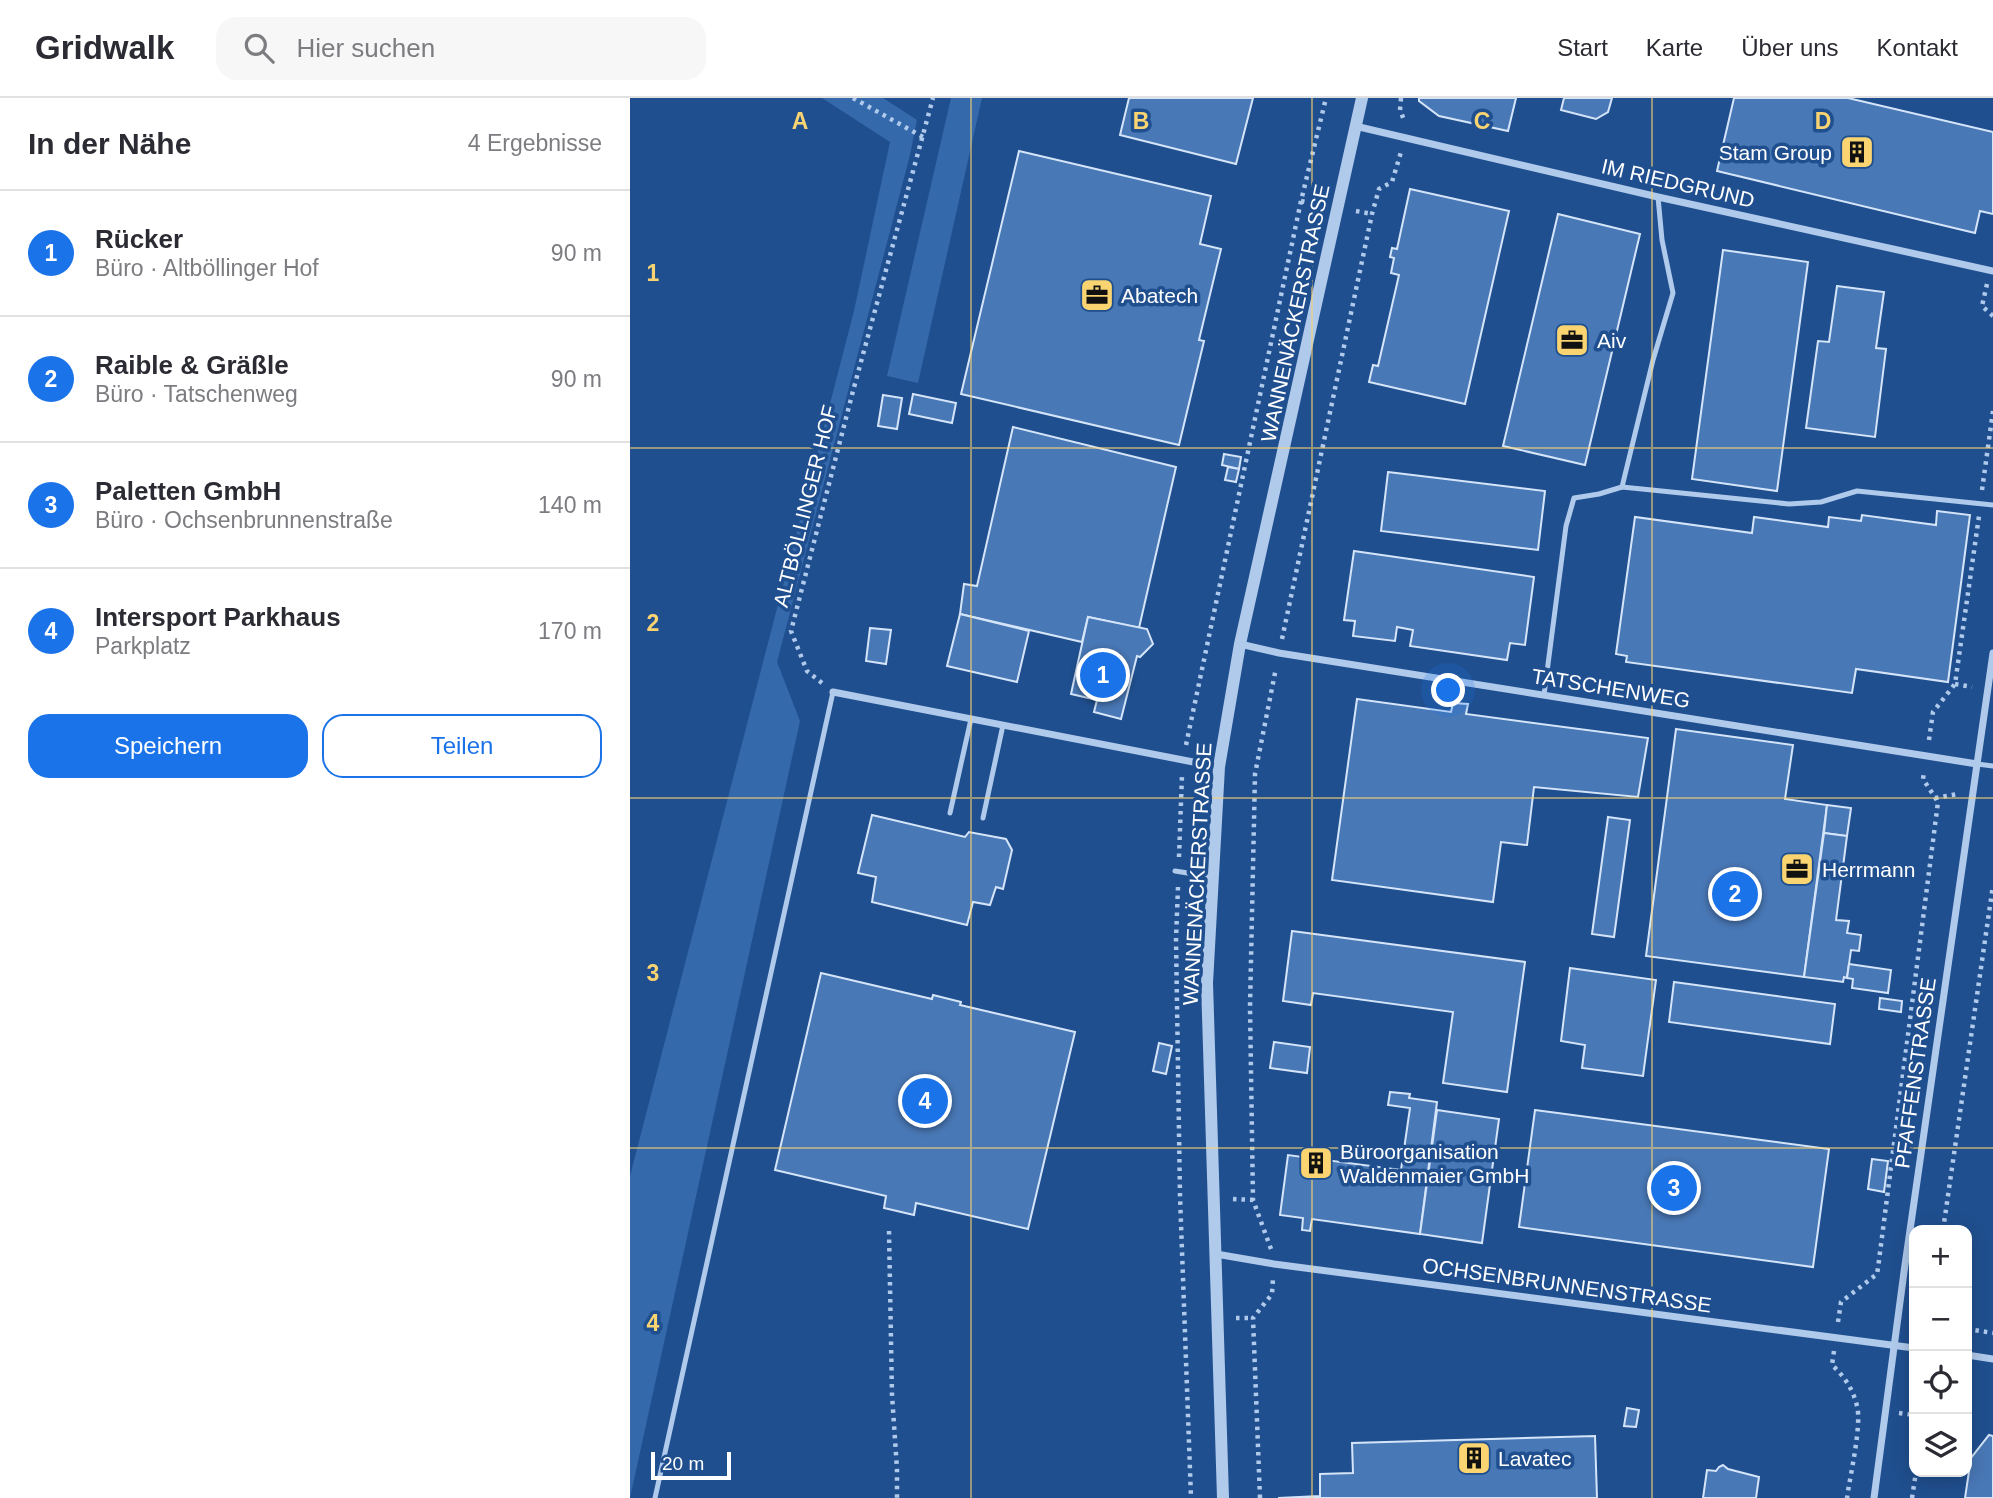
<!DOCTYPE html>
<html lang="de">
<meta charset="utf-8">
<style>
body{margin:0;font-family:Arial,sans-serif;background:#f7f7f7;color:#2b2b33}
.controls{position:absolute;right:21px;bottom:21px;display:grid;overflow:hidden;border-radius:14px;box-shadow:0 4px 18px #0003}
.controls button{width:63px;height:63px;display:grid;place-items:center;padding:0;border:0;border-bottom:2px solid #e1e1e2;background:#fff;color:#2b2b33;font:35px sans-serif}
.scale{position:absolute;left:21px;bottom:18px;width:80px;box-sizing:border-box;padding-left:7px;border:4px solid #fff;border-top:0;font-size:19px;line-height:24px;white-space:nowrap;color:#fff;-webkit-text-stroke:5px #204f8f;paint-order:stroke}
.you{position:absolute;left:819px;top:593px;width:24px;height:24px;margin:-18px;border:5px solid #fff;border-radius:50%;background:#1a73e8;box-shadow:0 0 0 10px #1a73e833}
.badge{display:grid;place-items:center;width:46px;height:46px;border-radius:50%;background:#1a73e8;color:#fff;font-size:23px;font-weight:700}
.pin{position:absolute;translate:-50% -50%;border:4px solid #fff;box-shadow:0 2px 7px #0006}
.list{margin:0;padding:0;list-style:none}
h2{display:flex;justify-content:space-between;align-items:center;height:91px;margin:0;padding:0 28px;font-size:30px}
h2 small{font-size:23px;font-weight:400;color:#7c7c81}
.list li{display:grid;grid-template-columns:46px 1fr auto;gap:21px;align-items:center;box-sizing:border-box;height:126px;padding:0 28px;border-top:2px solid #e1e1e2}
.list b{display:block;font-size:26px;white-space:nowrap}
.list p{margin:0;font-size:23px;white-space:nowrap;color:#7c7c81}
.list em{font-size:23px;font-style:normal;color:#7c7c81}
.actions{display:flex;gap:14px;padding:21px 28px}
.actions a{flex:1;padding:16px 0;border:2px solid #1a73e8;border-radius:21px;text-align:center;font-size:24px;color:#1a73e8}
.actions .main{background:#1a73e8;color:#fff}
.icon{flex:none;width:38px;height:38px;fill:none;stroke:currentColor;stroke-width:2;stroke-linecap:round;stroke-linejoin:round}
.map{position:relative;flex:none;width:1363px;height:1400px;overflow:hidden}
header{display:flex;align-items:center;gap:42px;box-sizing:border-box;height:98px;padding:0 35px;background:#fff;border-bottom:2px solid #e1e1e2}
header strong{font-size:33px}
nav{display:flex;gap:38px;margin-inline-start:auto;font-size:24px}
.search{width:490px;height:63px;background:#f7f7f7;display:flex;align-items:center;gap:18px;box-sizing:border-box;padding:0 24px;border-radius:21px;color:#7c7c81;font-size:26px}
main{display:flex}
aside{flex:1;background:#fff}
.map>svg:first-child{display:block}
.green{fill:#3469ac}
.building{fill:#4978b6;stroke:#d5e5f9;stroke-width:2}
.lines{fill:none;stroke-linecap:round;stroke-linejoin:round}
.path{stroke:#b0caec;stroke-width:4.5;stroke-dasharray:3.5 5;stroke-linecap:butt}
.service{stroke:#b0caec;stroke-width:5}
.minor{stroke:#b0caec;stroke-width:7}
.tertiary{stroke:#b0caec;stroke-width:12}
.grid{fill:none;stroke:#f9d471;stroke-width:2;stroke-opacity:0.55}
.labels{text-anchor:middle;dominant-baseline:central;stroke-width:7;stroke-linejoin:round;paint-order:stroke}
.poi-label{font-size:21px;fill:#fff;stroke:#204f8f;text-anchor:start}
.street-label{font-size:21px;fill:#fff;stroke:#204f8f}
.grid-label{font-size:23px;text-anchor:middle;font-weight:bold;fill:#f9d471;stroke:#204f8f;stroke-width:7;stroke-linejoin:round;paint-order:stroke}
</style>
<header>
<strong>Gridwalk</strong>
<div class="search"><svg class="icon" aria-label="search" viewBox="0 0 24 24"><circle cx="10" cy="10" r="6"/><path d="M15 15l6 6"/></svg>Hier suchen</div>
<nav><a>Start</a><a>Karte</a><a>Über uns</a><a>Kontakt</a></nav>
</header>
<main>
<aside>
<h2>In der Nähe<small>4 Ergebnisse</small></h2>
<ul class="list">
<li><span class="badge">1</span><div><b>Rücker</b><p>Büro · Altböllinger Hof</p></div><em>90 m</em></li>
<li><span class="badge">2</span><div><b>Raible &amp; Gräßle</b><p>Büro · Tatschenweg</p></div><em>90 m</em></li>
<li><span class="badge">3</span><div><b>Paletten GmbH</b><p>Büro · Ochsenbrunnenstraße</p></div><em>140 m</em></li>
<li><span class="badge">4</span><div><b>Intersport Parkhaus</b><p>Parkplatz</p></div><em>170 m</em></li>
</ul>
<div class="actions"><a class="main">Speichern</a><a>Teilen</a></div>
</aside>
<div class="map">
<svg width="1363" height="1400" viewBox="0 0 1363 1400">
<rect width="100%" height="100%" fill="#204f8f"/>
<g class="green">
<polygon points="192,0 253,0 287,22 280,57 147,564 170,623 0,1400 0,1078 224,213 260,44"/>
<polygon points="321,0 352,0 288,285 257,278"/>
</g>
<g class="building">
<polygon points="499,0 623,0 606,66 490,37"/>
<polygon points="789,0 886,0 878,33 809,18 789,3"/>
<polygon points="934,0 982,0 978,14 966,21 931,12"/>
<polygon points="1104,0 1218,0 1363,34 1363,116 1350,113 1345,135 1087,73"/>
<polygon points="389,53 581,98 570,146 591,151 569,242 574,243 549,347 331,296"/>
<polygon points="780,91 879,113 835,306 739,284 743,267 748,268 769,177 761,175 764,160 760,159 762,150 767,151"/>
<polygon points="928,116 1010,136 955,367 873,348"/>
<polygon points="1093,152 1178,164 1147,393 1062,381"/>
<polygon points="1207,188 1254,194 1246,250 1256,251 1245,339 1176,330 1188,243 1199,244"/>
<polygon points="283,296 326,305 322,325 279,316"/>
<polygon points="253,297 272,300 267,331 248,328"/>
<polygon points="383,329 546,369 509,530 458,519 452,544 330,516 334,486 347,488"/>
<polygon points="594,356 611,359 609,371 592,367"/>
<polygon points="598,369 609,371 606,384 595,382"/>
<polygon points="758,374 915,393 908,452 751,433"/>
<polygon points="1307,413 1340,417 1318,584 1226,571 1222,595 996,564 997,558 986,556 1005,419 1122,435 1124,419 1198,429 1199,419 1231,423 1232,417 1306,427"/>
<polygon points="724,453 904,479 895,547 880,545 877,562 780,548 783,532 767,529 765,543 723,538 725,523 714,522"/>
<polygon points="330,516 399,533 387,584 317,568"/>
<polygon points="458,519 517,531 523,546 510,559 507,558 491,621 464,614 467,602 441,596"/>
<polygon points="240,530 261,532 256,566 236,563"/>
<polygon points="727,601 821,614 823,605 838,606 836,616 1018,640 1008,699 904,689 897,747 871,744 863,804 702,782"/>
<polygon points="1046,631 1163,647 1155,701 1197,707 1174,879 1016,858"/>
<polygon points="1197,707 1221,710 1217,738 1194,735"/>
<polygon points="242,717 335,739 339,734 376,741 382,752 373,791 366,789 360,807 343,804 337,827 242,804 246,779 228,775"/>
<polygon points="978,719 1000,722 984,839 962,836"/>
<polygon points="1194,735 1217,738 1206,822 1219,823 1217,835 1231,837 1229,853 1221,852 1217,880 1214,879 1213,884 1174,879"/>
<polygon points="662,833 895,864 877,994 813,985 823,914 683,895 681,907 653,903"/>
<polygon points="1219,866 1261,872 1258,895 1222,890 1223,881 1217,880"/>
<polygon points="940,870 1026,882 1013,978 952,970 955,947 931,943"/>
<polygon points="191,875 302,901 303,897 331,904 330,907 445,934 398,1131 286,1105 284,1117 254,1110 256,1098 145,1072"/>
<polygon points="1044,884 1205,906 1200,946 1039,924"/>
<polygon points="1250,900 1272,903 1271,914 1249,911"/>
<polygon points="644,944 680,949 677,975 640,970"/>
<polygon points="529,945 542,948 536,976 523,973"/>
<polygon points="760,994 780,996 779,1000 807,1004 790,1136 682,1121 680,1133 672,1132 673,1120 650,1117 658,1057 771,1072 780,1010 758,1007"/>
<polygon points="807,1012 869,1021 852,1145 790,1136"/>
<polygon points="905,1012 1199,1051 1183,1169 889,1129"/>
<polygon points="1242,1061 1258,1063 1254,1094 1238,1091"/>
<polygon points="997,1310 1009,1312 1006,1329 994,1328"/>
<polygon points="1359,1337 1363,1338 1363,1400 1335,1400 1341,1360"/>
<polygon points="965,1338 967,1400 648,1400 690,1398 690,1376 723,1375 722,1345"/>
<polygon points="1093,1367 1098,1371 1129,1379 1126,1400 1073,1400 1077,1372 1086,1373 1089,1369"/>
</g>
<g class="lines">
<g class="path">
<polyline points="223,0 293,39"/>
<polyline points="771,0 770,12 774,22"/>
<polyline points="671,103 690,107"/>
<polyline points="726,113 742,116"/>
<polyline points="1357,186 1352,208 1363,218"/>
<polyline points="1352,392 1363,313"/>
<polyline points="652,541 742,116 749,91 762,84 771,54"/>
<polyline points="192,585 177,573 161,533 223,293 303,0"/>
<polyline points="1325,586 1342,589"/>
<polyline points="1299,642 1303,614 1325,586 1349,418"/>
<polyline points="556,647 671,103 696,0"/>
<polyline points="1305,700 1328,696"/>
<polyline points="549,759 552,677"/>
<polyline points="548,789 546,841 550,1098 561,1400"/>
<polyline points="603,1101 623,1102"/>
<polyline points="1313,1132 1363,787"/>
<polyline points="259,1133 262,1297 267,1371 267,1400"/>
<polyline points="641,1151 623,1102 620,909 625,676 646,570"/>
<polyline points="606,1220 623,1220"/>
<polyline points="1208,1224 1211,1204 1247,1176 1248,1170 1308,704 1293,681 1294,674"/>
<polyline points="1337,1231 1363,1235"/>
<path d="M1204,1253L1202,1267C1214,1278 1223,1291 1227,1308C1232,1327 1220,1378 1217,1400"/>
<polyline points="1269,1315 1284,1317"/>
<polyline points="630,1400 623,1220 642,1196 643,1180"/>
<polyline points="1282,1400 1286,1374"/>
</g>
<g class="service">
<polyline points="992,389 1159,406 1191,404 1227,393 1363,407"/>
<polyline points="914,597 936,428 944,400 969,396 992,389 1023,262 1043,195 1032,142 1028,99"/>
<polyline points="1347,666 1363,668"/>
<polyline points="320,715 341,621"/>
<polyline points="353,720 373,627"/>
<polyline points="545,773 583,779"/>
<polyline points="25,1400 203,594"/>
</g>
<g class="minor">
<polyline points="725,28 1028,99 1363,173"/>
<polyline points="610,546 649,555 1347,666"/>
<polyline points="203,594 589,669"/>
<polyline points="586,1156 644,1166 1284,1250"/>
<polyline points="1337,1257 1363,1261"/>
<polyline points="1244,1400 1274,1174 1363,555"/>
</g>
<polyline class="tertiary" points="593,1400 577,885 589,669 610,546 732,0"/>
</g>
<path class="grid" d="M341,0V1400M682,0V1400M1022,0V1400M0,350H1363M0,700H1363M0,1050H1363"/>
<defs>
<g id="building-square" transform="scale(1.75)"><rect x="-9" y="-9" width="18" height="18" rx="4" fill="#f9d471" stroke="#204f8f"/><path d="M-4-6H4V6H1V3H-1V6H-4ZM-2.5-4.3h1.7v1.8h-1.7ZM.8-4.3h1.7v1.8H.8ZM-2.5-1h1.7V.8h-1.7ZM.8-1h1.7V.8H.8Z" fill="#111"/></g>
<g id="office-square" transform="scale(1.75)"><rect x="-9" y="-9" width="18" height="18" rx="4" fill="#f9d471" stroke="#204f8f"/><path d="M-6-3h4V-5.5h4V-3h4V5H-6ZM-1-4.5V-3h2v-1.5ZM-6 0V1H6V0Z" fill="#111"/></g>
</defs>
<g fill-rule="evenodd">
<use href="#building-square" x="1227" y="54"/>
<use href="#office-square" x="467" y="197"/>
<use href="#office-square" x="942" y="242"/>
<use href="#office-square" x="1167" y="771"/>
<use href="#building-square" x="686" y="1065"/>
<use href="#building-square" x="844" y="1360"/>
</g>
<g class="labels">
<g class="poi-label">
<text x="1202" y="54" text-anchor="end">Stam Group</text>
<text x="491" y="197">Abatech</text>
<text x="967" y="242">Aiv</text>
<text x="1192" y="771">Herrmann</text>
<text x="710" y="1053">Büroorganisation<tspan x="710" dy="24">Waldenmaier GmbH</tspan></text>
<text x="868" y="1360">Lavatec</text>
</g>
<g class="street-label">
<text transform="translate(1048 85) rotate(13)">IM RIEDGRUND</text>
<text transform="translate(665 215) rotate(-78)">WANNENÄCKERSTRASSE</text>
<text transform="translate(175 408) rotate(-76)">ALTBÖLLINGER HOF</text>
<text transform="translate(981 590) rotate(9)">TATSCHENWEG</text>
<text transform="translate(567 776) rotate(-87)">WANNENÄCKERSTRASSE</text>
<text transform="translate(1285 975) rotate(-82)">PFAFFENSTRASSE</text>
<text transform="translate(937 1187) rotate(8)">OCHSENBRUNNENSTRASSE</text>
</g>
</g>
<g class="grid-label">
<text x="170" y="31">A</text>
<text x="511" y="31">B</text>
<text x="852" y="31">C</text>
<text x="1193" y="31">D</text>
<text x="23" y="183">1</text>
<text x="23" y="533">2</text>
<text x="23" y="883">3</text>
<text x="23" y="1233">4</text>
</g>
</svg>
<div class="controls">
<button>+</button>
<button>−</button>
<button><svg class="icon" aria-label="locate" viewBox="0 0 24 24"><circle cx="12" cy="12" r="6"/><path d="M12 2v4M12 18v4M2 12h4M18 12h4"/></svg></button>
<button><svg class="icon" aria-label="layers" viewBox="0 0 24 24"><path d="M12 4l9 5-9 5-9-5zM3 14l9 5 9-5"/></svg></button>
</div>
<div class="scale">20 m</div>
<div class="you"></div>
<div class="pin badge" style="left:473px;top:577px">1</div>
<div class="pin badge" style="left:1105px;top:796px">2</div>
<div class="pin badge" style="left:1044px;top:1090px">3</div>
<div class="pin badge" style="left:295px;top:1003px">4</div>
</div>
</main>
